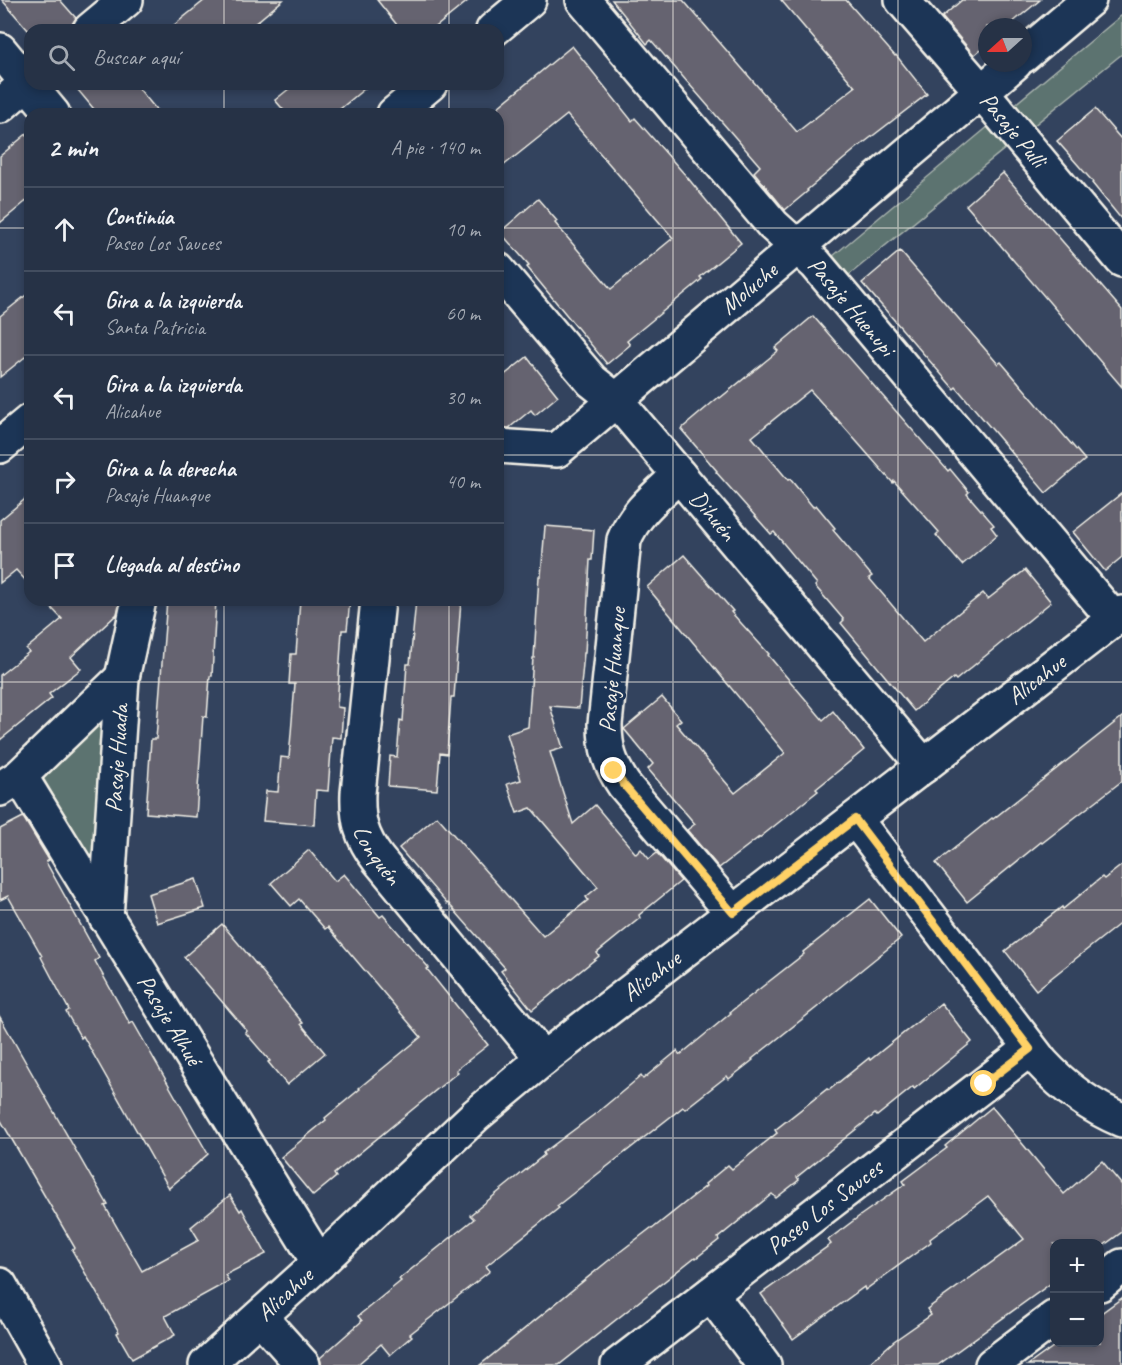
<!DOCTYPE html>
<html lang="es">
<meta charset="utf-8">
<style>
body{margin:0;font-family:Caveat,sans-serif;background:#323e51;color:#f1f3f6}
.controls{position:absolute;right:18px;bottom:18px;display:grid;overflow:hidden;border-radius:12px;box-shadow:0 3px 9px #0003}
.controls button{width:54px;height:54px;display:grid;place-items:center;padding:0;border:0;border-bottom:2px solid #424d5f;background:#263246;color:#f1f3f6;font:30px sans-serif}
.compass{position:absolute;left:978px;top:18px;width:54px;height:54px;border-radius:50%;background:#263246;box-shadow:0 3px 9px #0003;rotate:249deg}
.stop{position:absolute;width:18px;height:18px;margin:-14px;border:4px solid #ffd166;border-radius:50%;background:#fff}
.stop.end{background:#ffd166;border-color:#fff;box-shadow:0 2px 6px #0008}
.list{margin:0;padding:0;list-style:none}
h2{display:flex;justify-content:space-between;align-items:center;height:78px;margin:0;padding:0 24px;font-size:26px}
h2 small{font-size:20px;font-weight:400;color:#a4aab3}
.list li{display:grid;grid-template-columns:39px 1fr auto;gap:18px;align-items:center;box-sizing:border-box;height:84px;padding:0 24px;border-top:2px solid #424d5f}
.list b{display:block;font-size:22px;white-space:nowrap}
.list p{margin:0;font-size:20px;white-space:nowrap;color:#a4aab3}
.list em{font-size:20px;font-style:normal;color:#a4aab3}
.icon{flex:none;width:33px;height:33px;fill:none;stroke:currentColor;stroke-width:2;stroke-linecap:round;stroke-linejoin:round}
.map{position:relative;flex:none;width:1122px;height:1365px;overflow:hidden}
.search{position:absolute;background:#263246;box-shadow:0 3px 9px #0003;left:24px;top:24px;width:480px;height:66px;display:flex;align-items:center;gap:15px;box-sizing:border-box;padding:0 21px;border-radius:18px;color:#a4aab3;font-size:22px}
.panel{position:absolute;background:#263246;box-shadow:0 3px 9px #0003;left:24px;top:108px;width:480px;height:498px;border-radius:18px}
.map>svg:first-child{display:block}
.green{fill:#5b7370;stroke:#a8b2ac;stroke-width:1.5}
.building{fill:#65646f;stroke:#f4f1e8;stroke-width:1.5}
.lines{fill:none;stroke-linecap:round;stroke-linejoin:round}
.minor-casing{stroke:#f4f1e8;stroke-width:38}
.tertiary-casing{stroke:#f4f1e8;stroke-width:38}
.minor{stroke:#1d3557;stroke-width:33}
.tertiary{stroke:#1d3557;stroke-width:33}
.route{stroke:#ffd166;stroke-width:8}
.grid{fill:none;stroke:#f4f1e8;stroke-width:1.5;stroke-opacity:0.55}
.labels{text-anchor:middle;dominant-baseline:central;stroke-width:6;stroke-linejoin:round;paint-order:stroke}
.street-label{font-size:24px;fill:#f4f1e8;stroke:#1d3557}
</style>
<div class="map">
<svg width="1122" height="1365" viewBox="0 0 1122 1365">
<rect width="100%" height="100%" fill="#33435e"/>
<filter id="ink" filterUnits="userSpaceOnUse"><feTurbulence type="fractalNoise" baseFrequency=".0167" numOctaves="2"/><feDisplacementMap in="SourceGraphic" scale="12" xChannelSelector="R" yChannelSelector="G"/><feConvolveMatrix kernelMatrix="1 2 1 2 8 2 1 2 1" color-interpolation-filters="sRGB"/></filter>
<g filter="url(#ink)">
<g class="green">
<polygon points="1122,15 1122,54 849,275 833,256"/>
<polygon points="107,713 96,868 43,778"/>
</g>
<g class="building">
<polygon points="2,0 60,0 76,18 72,24 72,30 28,30"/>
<polygon points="205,0 283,0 247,30 168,30"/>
<polygon points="377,0 469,0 432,30 401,30"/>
<polygon points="612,0 683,0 797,132 855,87 781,0 846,0 895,56 896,55 927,94 857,148 807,190 808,191 785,210 754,172 760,166 651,40 647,44"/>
<polygon points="962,0 1040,0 1007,27 987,27 987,44 974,55 942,17"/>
<polygon points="572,46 632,121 635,118 687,177 741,243 700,277 702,279 627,341 630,345 607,364 527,267 529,265 500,232 538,199 557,221 555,223 611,289 673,238 567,115 498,170 498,107"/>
<polygon points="73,84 135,84 160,114 98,114"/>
<polygon points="295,84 370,84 334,114 287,114 275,100"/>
<polygon points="1095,109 1122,140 1122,220 1092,183 1093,182 1057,141"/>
<polygon points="30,131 30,198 0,223 0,156"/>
<polygon points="1003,173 1122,310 1122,387 966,205"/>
<polygon points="900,251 998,364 1001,362 1085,460 1046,493 956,387 954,389 862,283"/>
<polygon points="30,292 30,353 0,377 0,316"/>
<polygon points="813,316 948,471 950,469 969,492 967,494 994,525 991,527 997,535 962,565 936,535 939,532 894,481 893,483 836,418 836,419 810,390 752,437 788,480 790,479 813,507 816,505 835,528 833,530 872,576 869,578 923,642 983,593 988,599 1025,570 1051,602 956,680 954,678 914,711 841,623 844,620 815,586 817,584 774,532 771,534 716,472 717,471 681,429 719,397 720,398 778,351 775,348"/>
<polygon points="527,357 558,396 535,415 531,410 509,428 498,427 498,380"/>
<polygon points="1122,493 1122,557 1105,571 1073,532"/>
<polygon points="30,495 30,585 16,570 0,583 0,520"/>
<polygon points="545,526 594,530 592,560 590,560 585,653 584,653 579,708 550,706 563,748 550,752 573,824 595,805 636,854 641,849 649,859 657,853 681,881 639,915 640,918 597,953 599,956 532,1010 501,971 505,968 448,903 447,904 399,848 437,816 543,936 588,900 586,897 598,887 531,808 517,813 507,784 521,780 507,734 528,727 533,658 534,658 539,576 541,576"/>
<polygon points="684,555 733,611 731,612 769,654 768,655 823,720 833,711 864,750 816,789 818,791 758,839 758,838 719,868 687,830 695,824 648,769 653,764 624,729 662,697 681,720 676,724 735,793 785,753 647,587"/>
<polygon points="44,600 120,600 117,614 71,657 81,669 49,694 52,698 0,740 0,675 29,652 26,649 62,619"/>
<polygon points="167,600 216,600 212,676 210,676 207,717 203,716 196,817 146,813 151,739 156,739"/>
<polygon points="300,600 350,600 347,630 342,630 337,707 343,708 341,738 332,737 328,791 316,790 314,825 263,821 266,791 278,792 281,757 289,758 295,684 289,684 291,654 296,654"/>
<polygon points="416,600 461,600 454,697 451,697 447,754 440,753 437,790 388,786 390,756 397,757 400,720 403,721 407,664 410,664"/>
<polygon points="1122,717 1122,781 1042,843 1041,842 967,902 936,863 992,818 993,819"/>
<polygon points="23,817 49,860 46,862 99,958 95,961 130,1024 133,1022 208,1154 169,1188 83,1036 81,1038 66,1012 69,1010 41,957 42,956 8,896 0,900 0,829"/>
<polygon points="309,850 335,881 344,874 380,917 383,915 429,968 427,969 488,1045 456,1070 458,1072 334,1174 336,1177 313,1196 281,1157 326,1120 325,1118 360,1089 359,1088 421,1037 328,927 325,929 299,899 291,906 271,883"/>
<polygon points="1122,865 1122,922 1036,990 1005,951 1062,907 1063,909 1102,877 1104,879"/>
<polygon points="196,879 205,908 157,923 148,894"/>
<polygon points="870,899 901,938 824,1000 825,1001 752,1059 753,1060 729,1079 727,1076 685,1109 683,1107 557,1206 559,1208 486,1266 490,1271 410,1334 412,1336 390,1355 381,1344 357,1365 321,1365 320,1358 362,1321 358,1316 401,1281 399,1279 474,1219 470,1215 544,1155 543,1153 599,1111 641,1076 643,1079 677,1051 680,1055 731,1013 730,1012 804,954 803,952"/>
<polygon points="222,924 266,976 265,977 303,1023 301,1024 325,1053 287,1085 268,1062 270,1061 245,1032 247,1031 184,957"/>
<polygon points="941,1003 972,1042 914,1089 913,1087 877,1116 875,1114 797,1177 799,1180 776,1198 772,1194 718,1238 719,1240 696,1258 695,1257 559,1365 480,1365 608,1261 651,1228 652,1229 706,1186 705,1184 728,1165 732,1169 777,1133 775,1130 827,1089 829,1090 869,1058 870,1060"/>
<polygon points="0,1017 92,1179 93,1179 108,1205 105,1206 142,1271 199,1240 191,1227 230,1195 240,1211 242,1209 266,1254 225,1275 229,1281 165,1316 175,1335 132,1359 117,1333 119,1332 72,1250 75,1248 0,1119"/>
<polygon points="992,1107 1064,1194 1102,1161 1122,1185 1122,1232 1100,1248 1100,1244 1054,1244 1054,1281 938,1365 867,1365 894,1341 931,1315 927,1309 1024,1239 988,1196 930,1239 931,1242 865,1290 864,1287 793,1339 761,1294 831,1244 828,1240 861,1215 905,1184 903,1181 947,1148 945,1146"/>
<polygon points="1122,1298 1122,1365 1028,1365 1060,1342 1100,1342 1100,1314"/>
</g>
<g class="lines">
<g class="minor-casing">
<g id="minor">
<path id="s1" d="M583,0L773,225L816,264L1114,619"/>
<path id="s2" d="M902,0L981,91L1122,260"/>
<polyline points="90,30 126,0"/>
<polyline points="493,30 529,0"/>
<polyline points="0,50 53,114"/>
<polyline points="1023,56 1089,0"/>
<polyline points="0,106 30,80"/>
<polyline points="394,114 430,84"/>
<path id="s3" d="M498,270L592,381L616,400L924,766"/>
<polyline points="0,446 30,421"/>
<path id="s4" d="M498,446L557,450L1015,63"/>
<path d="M679,475C658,495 635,512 624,540L605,724C605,750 610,764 624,785L733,913"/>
<path id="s5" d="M378,600L358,793C357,820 361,837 378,859L543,1059"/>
<path id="s6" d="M20,776L319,1263"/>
<polyline points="0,789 20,776 122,678"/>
<path d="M855,819L1042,1063C1064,1087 1091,1107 1122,1120"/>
<path id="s7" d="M106,918L122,678L139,600"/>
<polyline points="1100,1284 1122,1266"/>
<polyline points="711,1294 764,1365"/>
<polyline points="260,1317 303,1365"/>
<path id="s8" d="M206,1365L319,1263L476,1115L543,1059L1122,613"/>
<path id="s9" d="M618,1365L1030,1049"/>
<polyline points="992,1365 1054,1318"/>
</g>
</g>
<g class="tertiary-casing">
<polyline id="tertiary" points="0,1285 45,1365"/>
</g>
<use href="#minor" class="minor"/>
<use href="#tertiary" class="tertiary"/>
</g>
</g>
<g class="lines" filter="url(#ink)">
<polyline class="route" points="614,771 624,785 733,913 855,819 1030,1049 984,1084"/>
</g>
<path class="grid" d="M224,0V30M449,0V30M673,0V1365M898,0V1365M224,84V114M449,84V114M0,228H30M498,228H1122M0,455H30M498,455H1122M224,600V1365M449,600V1365M0,682H1122M0,910H1122M0,1138H1122"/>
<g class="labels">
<g class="street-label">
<text stroke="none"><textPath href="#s2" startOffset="171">Pasaje Pulli</textPath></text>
<text stroke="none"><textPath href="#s4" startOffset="310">Moluche</textPath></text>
<text stroke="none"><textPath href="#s1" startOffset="408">Pasaje Huenupi</textPath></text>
<text stroke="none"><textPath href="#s3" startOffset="327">Dihuén</textPath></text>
<text transform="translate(612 670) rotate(-85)">Pasaje Huanque</text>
<text stroke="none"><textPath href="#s8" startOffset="1078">Alicahue</textPath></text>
<text stroke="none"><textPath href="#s7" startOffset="160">Pasaje Huada</textPath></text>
<text stroke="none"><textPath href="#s5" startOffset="261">Lonquén</textPath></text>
<text stroke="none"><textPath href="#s8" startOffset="592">Alicahue</textPath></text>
<text stroke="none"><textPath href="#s6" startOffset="286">Pasaje Alhué</textPath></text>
<text stroke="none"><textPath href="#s9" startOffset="260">Paseo Los Sauces</textPath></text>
<text stroke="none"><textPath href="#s8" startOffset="106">Alicahue</textPath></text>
</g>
</g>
</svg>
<div class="controls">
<button>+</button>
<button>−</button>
</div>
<svg class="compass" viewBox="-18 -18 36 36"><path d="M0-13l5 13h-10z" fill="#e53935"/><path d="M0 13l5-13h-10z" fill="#a4aab3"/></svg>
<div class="stop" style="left:984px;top:1084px"></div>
<div class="stop end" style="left:614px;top:771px"></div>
<div class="search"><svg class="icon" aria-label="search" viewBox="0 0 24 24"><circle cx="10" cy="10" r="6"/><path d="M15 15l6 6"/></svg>Buscar aquí</div>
<section class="panel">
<h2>2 min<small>A pie · 140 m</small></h2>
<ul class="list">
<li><svg class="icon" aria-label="ahead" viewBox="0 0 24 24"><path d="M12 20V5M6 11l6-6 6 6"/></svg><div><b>Continúa</b><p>Paseo Los Sauces</p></div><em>10 m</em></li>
<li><svg class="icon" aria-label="left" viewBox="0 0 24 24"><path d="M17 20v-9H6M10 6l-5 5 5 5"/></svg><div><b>Gira a la izquierda</b><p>Santa Patricia</p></div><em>60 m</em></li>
<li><svg class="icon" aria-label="left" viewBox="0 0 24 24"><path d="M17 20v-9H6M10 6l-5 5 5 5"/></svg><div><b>Gira a la izquierda</b><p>Alicahue</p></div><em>30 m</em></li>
<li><svg class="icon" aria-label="right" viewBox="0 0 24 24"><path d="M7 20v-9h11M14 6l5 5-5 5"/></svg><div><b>Gira a la derecha</b><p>Pasaje Huanque</p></div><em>40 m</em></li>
<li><svg class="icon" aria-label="arrive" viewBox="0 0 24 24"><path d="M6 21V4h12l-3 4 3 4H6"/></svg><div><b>Llegada al destino</b></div></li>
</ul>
</section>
</div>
